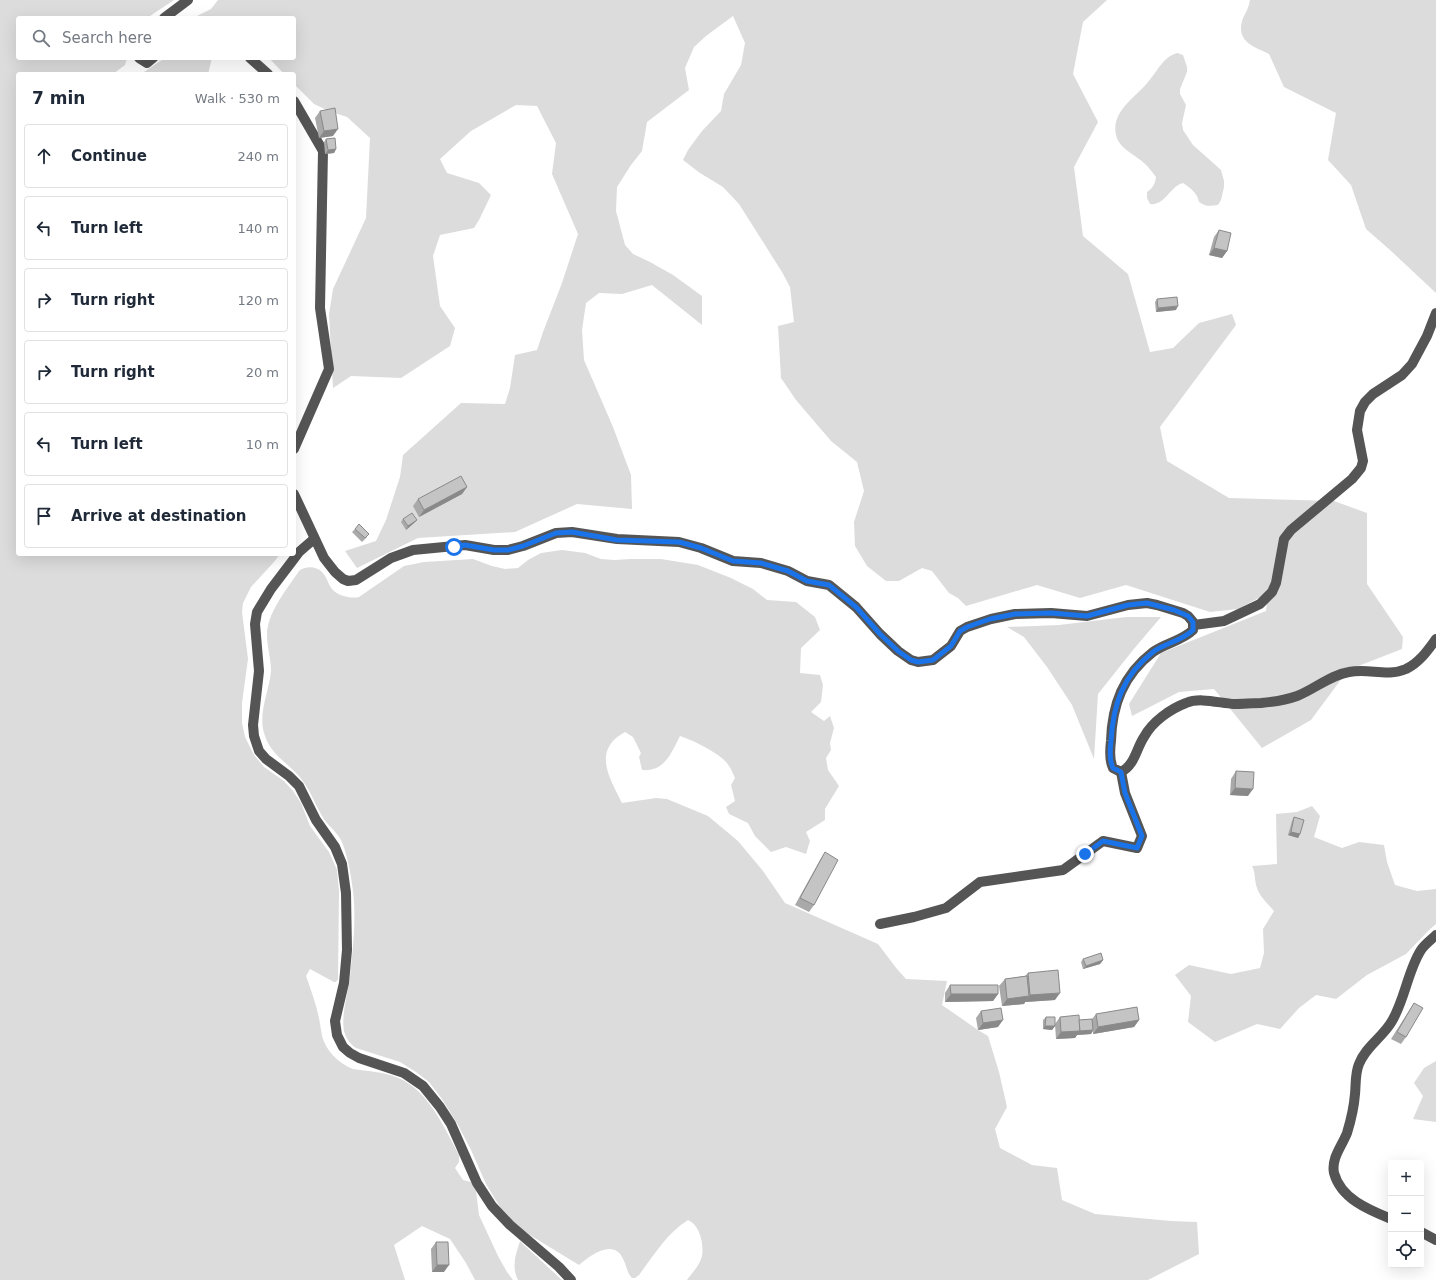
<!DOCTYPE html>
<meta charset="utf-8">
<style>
body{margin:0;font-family:"DejaVu Sans",sans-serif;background:#f2f2f3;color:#1f2937}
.controls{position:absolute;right:12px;bottom:12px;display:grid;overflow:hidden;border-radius:4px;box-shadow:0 4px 16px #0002}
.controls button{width:36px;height:36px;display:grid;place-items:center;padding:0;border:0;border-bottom:1px solid #e0e1e3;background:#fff;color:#1f2937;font:20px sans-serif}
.stop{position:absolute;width:12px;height:12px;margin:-9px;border:3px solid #1a73e8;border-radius:50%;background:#fff}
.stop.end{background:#1a73e8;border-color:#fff;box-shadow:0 1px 4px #0008}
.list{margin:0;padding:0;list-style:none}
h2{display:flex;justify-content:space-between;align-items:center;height:52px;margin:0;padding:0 16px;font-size:17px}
h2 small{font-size:13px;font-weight:400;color:#747a83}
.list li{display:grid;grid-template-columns:26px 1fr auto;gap:12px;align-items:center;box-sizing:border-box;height:64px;margin:0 8px 8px;padding:0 8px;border:1px solid #e0e1e3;border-radius:4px}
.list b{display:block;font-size:15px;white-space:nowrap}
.list em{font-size:13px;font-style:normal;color:#747a83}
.icon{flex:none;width:22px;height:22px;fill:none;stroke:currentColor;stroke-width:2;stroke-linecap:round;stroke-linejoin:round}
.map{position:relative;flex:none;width:1436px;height:1280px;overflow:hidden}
.search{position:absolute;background:#fff;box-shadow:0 4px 16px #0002;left:16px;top:16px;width:280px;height:44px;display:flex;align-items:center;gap:10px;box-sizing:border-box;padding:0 14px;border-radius:4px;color:#747a83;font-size:15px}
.panel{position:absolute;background:#fff;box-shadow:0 4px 16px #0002;left:16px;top:72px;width:280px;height:484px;border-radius:4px}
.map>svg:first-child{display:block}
.green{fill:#dcdcdc}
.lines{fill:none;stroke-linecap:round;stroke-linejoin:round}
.minor{stroke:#555;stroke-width:10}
.wall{fill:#a9a9a9}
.shaded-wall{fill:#898989}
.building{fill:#c4c4c4;stroke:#898989}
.route{stroke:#1a73e8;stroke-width:5}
</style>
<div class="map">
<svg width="1436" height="1280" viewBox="0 0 1436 1280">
<rect width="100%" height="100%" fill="#fff"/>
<g class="green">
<path d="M0,0H174L147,18H18V58H127L125,65L113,74H18V554H280L274,562L251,587L243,603L242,612L248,659L242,703V723L245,737L254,755L264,767L284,781L293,791L301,803L310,826L329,852L337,870L339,891L338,979L336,982H334L310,969L306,976C311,990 316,1004 319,1018C320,1024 321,1030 322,1036C326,1051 339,1064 353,1069C367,1071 383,1072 396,1077C428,1089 444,1127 459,1155V1162L455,1168L463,1180L471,1182L476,1191L479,1215L498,1256L507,1272L513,1280H475L466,1263L450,1239L422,1226L394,1245L405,1280H0Z"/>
<polygon points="218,0 1107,0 1083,22 1073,74 1098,122 1074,167 1083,236 1128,274 1150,352 1173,348 1199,323 1232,314 1236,325 1160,427 1167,461 1229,498 1334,501 1367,513 1367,584 1403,637 1402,649 1348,670 1311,720 1262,748 1214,689 1179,692 1132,716 1129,704 1161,653 1266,611 1268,593 1238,609 1210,612 1126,585 1080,598 1037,585 966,606 958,598 949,593 932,571 922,568 899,581 886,581 867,566 855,546 854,522 864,491 857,462 831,441 796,400 781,378 778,326 794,322 790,287 782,272 739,204 723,187 700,173 683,160 688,150 702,131 721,111 724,94 741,65 745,43 733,16 706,36 694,47 685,68 689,90 647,122 642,151 631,165 617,187 616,211 625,245 633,254 650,262 673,275 702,296 702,325 652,285 622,294 599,293 586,303 582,330 584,360 613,427 631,475 632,509 577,504 515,532 418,538 357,568 345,551 376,541 386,520 400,477 403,455 461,403 505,404 510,388 515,355 537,350 543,332 562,283 578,234 552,174 556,143 537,106 516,105 471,131 440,159 447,173 479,183 491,195 479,220 474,228 440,235 433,256 440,306 455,328 450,346 401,378 351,376 333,388 329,314 333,289 366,218 370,138 347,117 329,111 314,104 294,84 294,74 284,74 269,58 294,58 294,18 193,18 211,9"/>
<path d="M1250,0H1436V293L1390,250L1366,229L1351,185L1328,160L1336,113L1284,87L1269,54C1252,46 1235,41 1243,18C1246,12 1249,7 1250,0Z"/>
<path d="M1177,53L1183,55L1187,67V72L1180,89V94L1186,105L1182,123L1183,130L1193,145L1221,170L1224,181V187L1221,200L1218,205C1210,206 1206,207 1199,202C1197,192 1190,188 1183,183C1170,186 1165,206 1150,204L1147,198V192C1153,188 1155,184 1156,177C1152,172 1149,167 1144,163C1136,155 1119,149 1116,135C1111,111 1135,98 1148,82C1157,72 1163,57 1177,53Z"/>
<polygon points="165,58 212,58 208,74 141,74"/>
<path d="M562,550L585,553L601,559L614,560L631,559H661L698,565L731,578L753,589L767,600L796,602L815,617L820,630L801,648L800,673L820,675L823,685L821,702L811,712L824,721L830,716L834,728L830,743L831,750L826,758L828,770L839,786L825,809V820L806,832L810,841L806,854L786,847L771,852L755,836L748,823L729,814L726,807L735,801L731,785L735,778C732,771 729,764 723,759C711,749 694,741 680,736C671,753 665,772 642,770L639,757L641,753L633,737L625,732C592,750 609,777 622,803L656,798L667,799L708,816L738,841L763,871L785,903L878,944L897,969L906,979L947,981L942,1005L978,1030L988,1036L999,1072L1007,1107L995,1129L1000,1148L1032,1165L1057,1168L1062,1200L1095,1214L1171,1221L1197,1222L1199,1254L1148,1280H687C692,1273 700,1265 702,1256C704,1244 700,1225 688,1220C667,1233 654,1255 639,1275L635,1278H632C627,1273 627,1267 624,1261C615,1237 591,1255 579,1265L520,1229L500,1207L486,1184L471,1150L458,1125L442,1099L429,1082L416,1072L400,1062L356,1048C350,1044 346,1038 344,1031C341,1016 348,993 350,977C353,948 357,914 352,884C350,870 347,853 341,840C336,831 327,825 322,816C314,802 309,787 298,775C286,762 271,754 265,736C257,714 269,693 271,671C271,659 267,647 267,635C267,613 287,589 299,571C305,566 316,566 322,572C327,577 328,584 332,589C338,596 351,599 359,597L404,566L424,562L473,559L492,566L505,569L518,568L528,560L541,553Z"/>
<polygon points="1126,617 1161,617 1133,650 1098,694 1094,759 1072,705 1047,667 1024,637 1007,627 1059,625"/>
<path d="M1312,806L1320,816L1314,837L1342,848L1359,842L1384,845L1387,862L1395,885L1417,891L1436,889V924L1429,930L1406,954L1367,975L1336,999L1316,995L1299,1008L1280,1029L1257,1024L1215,1042L1188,1022L1191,996L1175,975L1189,965L1231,974L1260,968L1264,953L1263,929L1274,911C1268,904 1260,897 1257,888C1254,880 1256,873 1252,866L1277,864L1276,814L1297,812Z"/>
<polygon points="1436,1061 1436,1122 1413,1119 1423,1096 1414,1083 1424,1068"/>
<path d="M520,1241L525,1246L562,1280H518C511,1266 516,1254 520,1241Z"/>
</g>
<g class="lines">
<g class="minor">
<polyline points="164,18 188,0"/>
<polyline points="139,58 147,63 153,58"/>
<polyline points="250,58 268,74"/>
<polyline points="294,101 323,151 320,308 329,369 294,449"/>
<path d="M294,494L324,558L335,572L343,579L348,581L356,580L391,558L413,550L465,545L494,550H508L523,546L556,533L572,532L617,539L679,542L701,548L733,561L761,563L788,571L807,581L829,585L856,607L880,634L898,651L911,660L918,662L933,660L951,646L960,631L967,627L991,619L1015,614L1051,613L1087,616L1128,605L1147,603L1157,605L1183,613L1188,616L1193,622V630C1182,641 1165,643 1153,652C1123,675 1112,705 1111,741C1110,749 1109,760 1113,768L1121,772C1135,765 1136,749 1144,737C1152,722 1170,709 1186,703C1200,697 1219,703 1234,704C1243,704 1252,703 1261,703C1273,702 1286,700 1297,696C1315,689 1330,675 1349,672C1369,668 1387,677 1406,669C1420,662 1428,650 1436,639"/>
<polyline points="314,539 299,552 290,564 271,589 257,612 255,624 259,671 253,725 254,736 259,751 266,759 289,776 299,786 316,820 335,847 342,864 346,893 347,950 344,983 335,1021 337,1035 343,1047 350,1053 359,1058 404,1073 423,1086 440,1107 451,1124 477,1183 492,1206 510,1225 559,1267 571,1280"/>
<polyline points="1194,625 1224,621 1260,604 1272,592 1276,583 1284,539 1291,530 1352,479 1361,468 1363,461 1357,430 1360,411 1365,402 1373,394 1402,375 1412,364 1427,336 1436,313"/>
<polyline points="880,924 914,917 946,908 980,882 1063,870 1103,841 1137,848 1142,836 1125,793 1121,772"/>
<path d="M1391,1219C1369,1210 1341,1199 1334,1173C1331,1158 1342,1146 1347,1133C1351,1120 1354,1107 1355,1094C1356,1084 1355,1073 1359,1064C1366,1046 1383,1037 1392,1021C1405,999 1408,970 1421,950C1425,944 1431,940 1436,935"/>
<polyline points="1421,1232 1436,1240"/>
</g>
</g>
<g class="wall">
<polygon points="320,111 333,136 319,138 315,118"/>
<polygon points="326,139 336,149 334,153 325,154 324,142"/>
<polygon points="1219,230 1227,251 1222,258 1209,255 1214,237"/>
<polygon points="1157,299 1176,310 1156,312 1155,302"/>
<polygon points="467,487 462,494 419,517 413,506 418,499"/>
<polygon points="403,519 417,520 414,523 406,530 401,522"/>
<polygon points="355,529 367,537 362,542 352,532"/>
<polygon points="1236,771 1248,796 1230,795 1231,779"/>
<polygon points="1294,817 1300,834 1298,838 1288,835 1292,821"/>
<polygon points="825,852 814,905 809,912 795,905 820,860"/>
<polygon points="1083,959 1103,960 1100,964 1083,969 1081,962"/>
<polygon points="1028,973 1055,1000 1025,1002 1024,1004 1002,1006 999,986 1005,979 1025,976"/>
<polygon points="950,985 998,994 993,1001 945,1002 945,993"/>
<polygon points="1414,1003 1406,1037 1401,1044 1391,1039"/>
<polygon points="981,1011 998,1027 978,1030 976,1018"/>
<polygon points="1096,1014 1139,1020 1134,1027 1093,1034 1093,1031 1091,1034 1077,1035 1075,1038 1056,1039 1055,1024 1060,1017 1079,1020 1092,1019"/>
<polygon points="1046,1017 1055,1026 1052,1030 1043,1029 1043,1020"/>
<polygon points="436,1242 444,1272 432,1272 431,1249"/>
</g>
<g class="shaded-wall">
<polygon points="338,129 333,136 319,138 324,131"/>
<polygon points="336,149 334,153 325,154 328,150"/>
<polygon points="1214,248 1227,251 1222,258 1209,255"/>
<polygon points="1178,306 1176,310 1156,312 1158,308"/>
<polygon points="467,487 462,494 419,517 424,510"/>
<polygon points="417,520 414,523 406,530 408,526"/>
<polygon points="1235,788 1253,789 1248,796 1230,795"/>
<polygon points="1291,832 1300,834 1298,838 1288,835"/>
<polygon points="1103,960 1100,964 1083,969 1086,966"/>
<polygon points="1060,993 1055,1000 1025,1002 1030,995"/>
<polygon points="951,994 998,994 993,1001 945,1002"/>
<polygon points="1029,996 1024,1004 1002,1006 1007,999"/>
<polygon points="1003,1020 998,1027 978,1030 983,1023"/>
<polygon points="1139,1020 1134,1027 1093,1034 1098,1027"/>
<polygon points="1045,1026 1055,1026 1052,1030 1043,1029"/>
<polygon points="1093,1030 1091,1034 1077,1035 1075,1038 1056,1039 1061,1032"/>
<polygon points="437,1265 449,1265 444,1272 432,1272"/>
</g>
<g class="building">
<polygon points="335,108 338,129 324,131 320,111"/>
<polygon points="335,138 336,149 328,150 326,139"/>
<polygon points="1219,230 1231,233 1227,251 1214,248"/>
<polygon points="1177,297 1178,306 1158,308 1157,299"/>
<polygon points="461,476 467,487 424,510 418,499"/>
<polygon points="412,513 417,520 408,526 403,519"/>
<polygon points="359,524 369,534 365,538 355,529"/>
<polygon points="1236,771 1254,772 1253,789 1235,788"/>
<polygon points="1294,817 1304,820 1300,834 1291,832"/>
<polygon points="825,852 838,860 814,905 800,898"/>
<polygon points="1101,953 1103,960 1086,966 1083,959"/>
<polygon points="1058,970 1060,993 1030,995 1028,973"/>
<polygon points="1027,976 1029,996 1007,999 1005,979"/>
<polygon points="950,985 998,985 998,994 951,994"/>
<polygon points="1414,1003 1423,1008 1406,1037 1397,1032"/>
<polygon points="1137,1007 1139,1020 1098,1027 1096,1014"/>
<polygon points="1001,1008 1003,1020 983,1023 981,1011"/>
<polygon points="1079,1015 1080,1031 1061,1032 1060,1017"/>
<polygon points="1046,1017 1055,1017 1055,1026 1045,1026"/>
<polygon points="1092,1019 1093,1030 1079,1031 1080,1031 1079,1020"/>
<polygon points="436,1242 448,1242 449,1265 437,1265"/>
</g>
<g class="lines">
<path class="route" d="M454,547L465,545L494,550H508L523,546L556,533L572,532L617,540L679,542L701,548L733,561L761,563L788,571L807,581L829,585L856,607L880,634L898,651L911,660L918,662L933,660L951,646L960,631L967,627L990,619L1015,614L1051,613L1087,616L1128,605L1147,603L1174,610L1188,616L1193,622V630C1182,641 1165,643 1153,652C1123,675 1113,705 1111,741C1110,749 1109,760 1113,768L1121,772L1125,793L1142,836L1137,848L1103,841L1085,854"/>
</g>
</svg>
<div class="controls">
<button>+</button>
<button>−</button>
<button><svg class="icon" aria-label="locate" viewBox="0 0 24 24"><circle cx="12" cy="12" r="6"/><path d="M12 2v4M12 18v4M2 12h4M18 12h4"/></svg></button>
</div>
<div class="stop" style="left:454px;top:547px"></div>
<div class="stop end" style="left:1085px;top:854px"></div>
<div class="search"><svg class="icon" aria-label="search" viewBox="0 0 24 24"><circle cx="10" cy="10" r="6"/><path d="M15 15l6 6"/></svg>Search here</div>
<section class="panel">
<h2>7 min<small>Walk · 530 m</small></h2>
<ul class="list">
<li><svg class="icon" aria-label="ahead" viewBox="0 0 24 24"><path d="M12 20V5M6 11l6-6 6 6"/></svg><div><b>Continue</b></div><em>240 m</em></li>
<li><svg class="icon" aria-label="left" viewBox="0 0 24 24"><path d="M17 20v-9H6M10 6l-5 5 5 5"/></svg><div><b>Turn left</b></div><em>140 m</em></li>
<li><svg class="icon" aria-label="right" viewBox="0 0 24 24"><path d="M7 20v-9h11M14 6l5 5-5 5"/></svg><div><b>Turn right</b></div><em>120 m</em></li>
<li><svg class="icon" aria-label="right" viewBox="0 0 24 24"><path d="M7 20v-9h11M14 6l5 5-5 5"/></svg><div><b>Turn right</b></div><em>20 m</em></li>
<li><svg class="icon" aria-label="left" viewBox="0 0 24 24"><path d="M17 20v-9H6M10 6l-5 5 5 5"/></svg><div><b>Turn left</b></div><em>10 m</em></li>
<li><svg class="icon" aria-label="arrive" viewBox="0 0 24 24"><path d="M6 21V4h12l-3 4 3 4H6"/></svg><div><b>Arrive at destination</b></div></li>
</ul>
</section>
</div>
